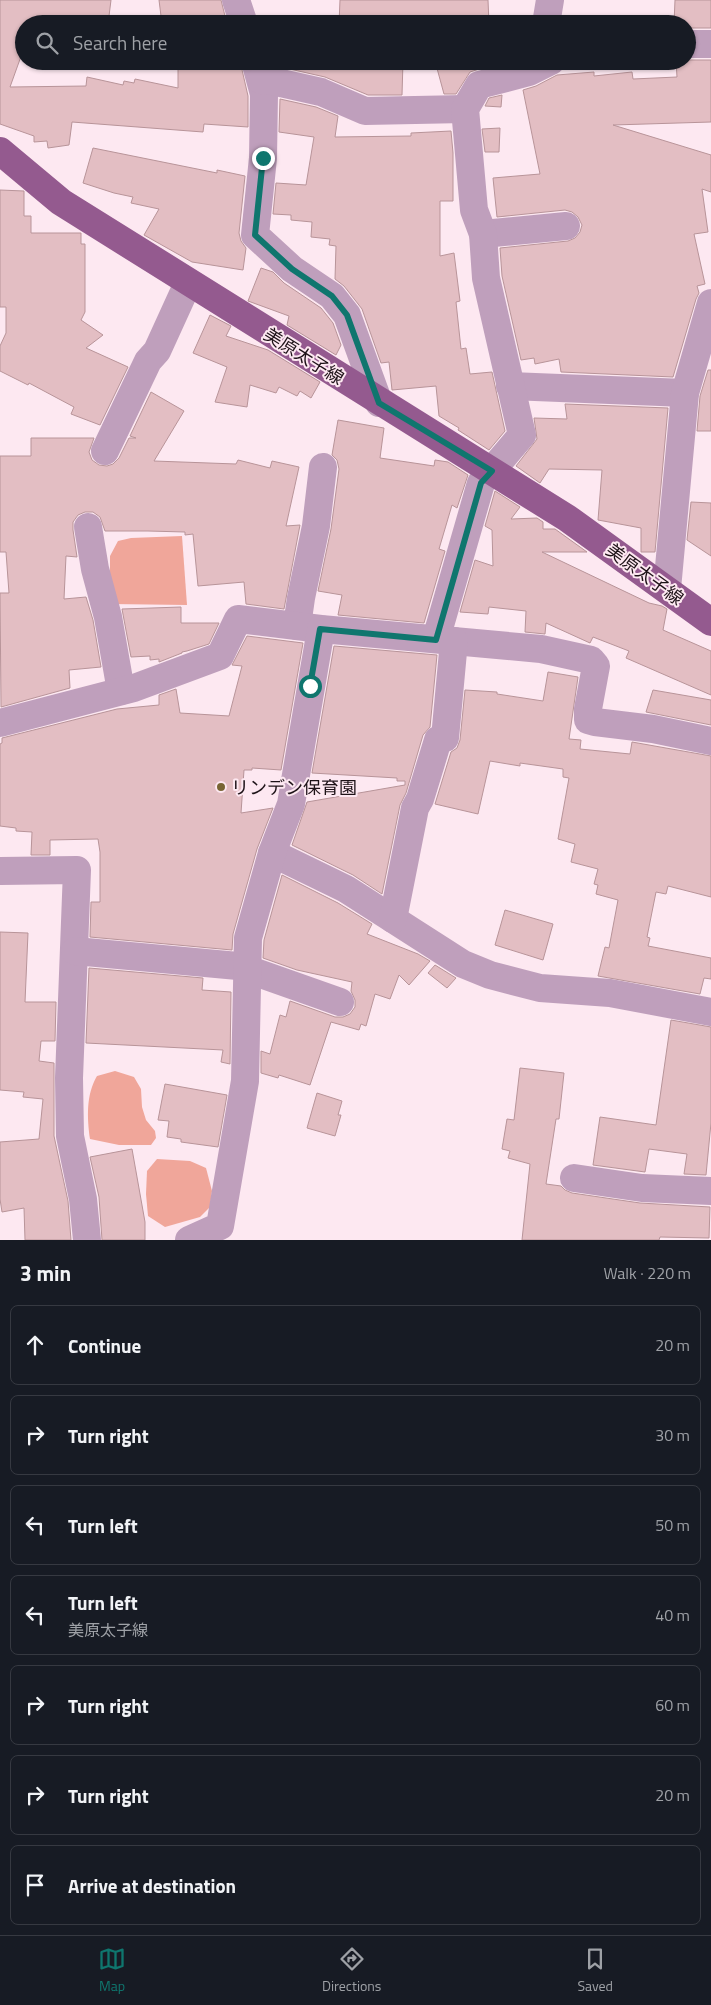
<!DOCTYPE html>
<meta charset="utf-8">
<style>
body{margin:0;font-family:"Titillium Web","Noto Sans JP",sans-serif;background:#242831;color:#f1f3f6}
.stop{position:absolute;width:15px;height:15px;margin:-11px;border:4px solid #0f766e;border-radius:50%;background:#fff}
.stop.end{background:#0f766e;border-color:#fff;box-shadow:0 1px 5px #0008}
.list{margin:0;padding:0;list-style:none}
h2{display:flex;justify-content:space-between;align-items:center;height:65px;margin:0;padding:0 20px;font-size:21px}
h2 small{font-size:16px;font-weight:400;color:#9ea1a6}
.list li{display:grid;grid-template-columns:32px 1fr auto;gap:15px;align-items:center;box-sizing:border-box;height:80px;margin:0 10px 10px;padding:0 10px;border:1px solid #363941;border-radius:8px}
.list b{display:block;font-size:19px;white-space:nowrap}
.list p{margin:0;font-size:16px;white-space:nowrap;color:#9ea1a6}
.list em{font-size:16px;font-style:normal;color:#9ea1a6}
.icon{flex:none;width:28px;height:28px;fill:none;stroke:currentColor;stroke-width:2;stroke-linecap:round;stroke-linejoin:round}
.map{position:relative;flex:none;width:711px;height:1240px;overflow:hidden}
.search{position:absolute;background:#171b24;box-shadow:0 1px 4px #0004;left:15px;right:15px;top:15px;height:55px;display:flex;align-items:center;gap:12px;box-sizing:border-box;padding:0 18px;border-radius:28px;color:#9ea1a6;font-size:19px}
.sheet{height:695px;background:#171b24}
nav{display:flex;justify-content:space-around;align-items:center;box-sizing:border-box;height:70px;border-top:1px solid #363941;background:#171b24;font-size:14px;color:#9ea1a6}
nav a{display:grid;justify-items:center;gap:2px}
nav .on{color:#0f766e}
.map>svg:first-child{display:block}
.green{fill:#f0a69a}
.building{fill:#e3bec3;stroke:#b89499}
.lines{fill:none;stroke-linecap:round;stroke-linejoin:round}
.minor{stroke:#bf9fbc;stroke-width:28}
.primary{stroke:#945a8f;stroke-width:28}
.route{stroke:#0f766e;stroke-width:6}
.poi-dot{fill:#786534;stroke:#fde8f1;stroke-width:2}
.labels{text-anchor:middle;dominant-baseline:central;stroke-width:4;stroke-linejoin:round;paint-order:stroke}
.street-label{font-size:18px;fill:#1d1217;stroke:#fde8f1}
.poi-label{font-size:18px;fill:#1d1217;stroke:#fde8f1;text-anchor:start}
</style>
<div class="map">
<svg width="711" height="1240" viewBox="0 0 711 1240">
<rect width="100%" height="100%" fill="#fde8f1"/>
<g class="green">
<polygon points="182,536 187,605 110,604 110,556 118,541 131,538"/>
<path d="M115,1071L134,1077L141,1089L142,1107L146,1120L155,1131L156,1138L151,1145H119L90,1139C87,1117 86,1095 97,1076Z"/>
<polygon points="157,1159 190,1161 206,1168 212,1191 210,1207 200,1217 165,1227 148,1216 146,1194 147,1171"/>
</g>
<g class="building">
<polygon points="0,0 111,0 108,24 24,24 24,48 10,87 86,86 87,77 123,85 124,81 134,83 135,79 178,88 178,61 240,61 248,96 248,127 204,124 203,132 72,122 69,145 48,148 47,141 34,142 34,136 0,124"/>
<polygon points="159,0 221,0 227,24 162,24"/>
<polygon points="340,0 488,0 489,24 339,24"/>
<polygon points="675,0 711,0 711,28 687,28 687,24 674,24"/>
<polygon points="687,60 711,60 711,122 613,125 711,155 711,192 702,189 708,232 694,234 705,284 697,286 699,293 696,299 673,377 561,372 559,359 535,364 534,358 521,360 502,276 500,248 568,241 575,238 580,232 582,225 578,217 572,212 565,210 497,217 493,178 540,174 523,90 536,86 557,75 594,72 594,76 632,72 633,79 677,77 676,61 687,61"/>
<polygon points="271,61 403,61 402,95 368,95 325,77 272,65"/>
<polygon points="435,61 504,61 470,72 456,94 444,94"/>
<polygon points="502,95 501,107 485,106 489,98"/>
<polygon points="280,99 316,107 338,116 335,137 411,136 411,133 451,131 453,153 453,201 440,201 440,256 454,253 460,301 456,302 461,349 466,348 470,374 492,372 505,431 489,450 458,430 459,428 439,416 436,386 392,390 389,362 381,363 362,309 344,286 335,279 336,246 329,245 330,239 311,237 312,222 291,220 291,215 273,214 276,183 306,185 314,137 279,132"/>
<polygon points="500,128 499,152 485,152 482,129"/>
<polygon points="93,148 217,173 217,170 245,176 239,233 241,241 246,248 243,270 192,262 144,235 159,209 131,203 133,197 114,193 83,183"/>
<polygon points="0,190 24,191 24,216 31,216 31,233 81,233 81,244 85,244 85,312 81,320 103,335 86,348 128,367 100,425 71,414 74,407 29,383 28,385 0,371 0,346 6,333 6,307 0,307"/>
<polygon points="261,268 273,272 284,283 321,308 333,323 341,345 336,355 287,325 289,316 248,301"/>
<polygon points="210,315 231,326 226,336 268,350 320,382 311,398 300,391 297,396 279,387 276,393 250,385 247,407 215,402 227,367 193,353"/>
<polygon points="708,370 711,370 711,431 697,431 700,396"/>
<polygon points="151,392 184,411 154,461 236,464 238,460 270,468 272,461 299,467 286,526 300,525 284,609 246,604 244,582 198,586 193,534 185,535 185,532 148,531 105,531 100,517 93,512 85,512 78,515 73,522 73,530 77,557 66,556 64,599 86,597 93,620 101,667 69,670 70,688 1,707 0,593 9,593 6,552 0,552 0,456 31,456 31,438 94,438 89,452 92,460 99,465 107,466 113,464 119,458 129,438 136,438 130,436"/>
<polygon points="565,404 668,408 655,552 641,552 641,528 598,520 602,470 549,469 540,483 516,466 537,439 534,418 567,419"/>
<polygon points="338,420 384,428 380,458 434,466 435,460 448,462 468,475 457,508 452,505 439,549 445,551 424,623 338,615 342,595 318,591 331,529 339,469 337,460 332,455"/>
<polygon points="495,491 520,507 511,519 537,518 543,522 543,529 555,529 587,552 542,552 649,603 662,606 667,609 663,630 711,651 711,695 626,658 629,651 593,637 590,643 546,623 545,634 525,632 526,611 489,607 488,614 460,612 475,560 493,566 492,530 485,526"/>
<polygon points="691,502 711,503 711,556 687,540"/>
<polygon points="181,607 181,623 219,623 209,644 187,651 182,652 182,653 159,662 159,659 150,660 150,656 131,657 122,609"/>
<polygon points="247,636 303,643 281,770 252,768 252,770 244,770 241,813 273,808 257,849 233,934 232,950 90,937 91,902 100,902 100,852 98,839 50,840 50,855 31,855 32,832 16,831 16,828 0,826 0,744 2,743 2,738 117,709 159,705 159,695 176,689 180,713 229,716 242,666 232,665"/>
<polygon points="334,646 437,655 430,727 423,735 406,793 400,805 382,894 353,875 292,845 307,802 405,785 405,781 397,781 397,778 312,773"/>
<polygon points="548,672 578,677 569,739 581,740 580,749 630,754 632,742 711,756 711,897 668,886 666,894 656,892 647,937 650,938 648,946 711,958 711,979 704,978 700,994 598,976 605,947 609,948 618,900 596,894 598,885 594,884 598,869 571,862 575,844 558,839 569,778 563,777 563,769 520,763 520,766 490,761 478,814 435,804 451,752 457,748 460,740 465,690 497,692 497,694 543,701"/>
<polygon points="653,690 711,700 711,725 646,712"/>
<polygon points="282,875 338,903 372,924 367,934 418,954 430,961 409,985 399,975 390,999 375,994 366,1026 361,1024 359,1030 331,1022 310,1085 279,1075 278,1078 261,1073 261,1051 270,1054 280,1015 286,1017 290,1001 335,1017 343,1017 350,1014 355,1007 355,1000 351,991 352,982 297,970 263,958 264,940"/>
<polygon points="505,910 553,924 543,960 495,945"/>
<polygon points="0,932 28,933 25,1002 56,1002 55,1041 41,1041 39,1061 54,1063 54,1136 68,1201 71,1240 25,1240 24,1208 2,1212 0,1199 0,1142 39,1139 43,1099 23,1097 24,1092 0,1090"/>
<polygon points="435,965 456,978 447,988 428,973"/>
<polygon points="89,968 203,978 202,990 231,992 230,1064 221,1062 223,1050 86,1043"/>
<polygon points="671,1020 711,1027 711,1123 706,1175 684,1174 687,1154 649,1149 645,1172 593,1165 600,1117 656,1125"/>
<polygon points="520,1068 564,1073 559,1119 556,1119 546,1184 561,1186 565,1190 572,1193 640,1203 710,1207 709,1238 660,1237 659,1240 522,1240 530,1164 508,1158 510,1151 502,1149 507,1119 514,1120"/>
<polygon points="165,1084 227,1095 218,1147 181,1142 181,1139 167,1137 169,1121 158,1120"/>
<polygon points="317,1093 342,1101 338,1115 341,1115 335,1136 307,1128"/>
<polygon points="132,1149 145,1222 145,1240 102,1240 99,1197 90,1157"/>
</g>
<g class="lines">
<g class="minor">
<polyline points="236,0 244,24"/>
<polyline points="546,24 550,0"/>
<polyline points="687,44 711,44"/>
<polyline points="255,61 264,94 263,158 255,235 292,269 332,296 347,315 379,403"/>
<polyline points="261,80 272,81 321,92 365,111 465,109"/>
<polyline points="483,234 566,226"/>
<polyline points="510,386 685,393"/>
<polyline points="105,451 148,361 157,351 188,283"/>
<polyline points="88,527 95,569 108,617 121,691"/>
<polyline points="667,589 685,393 711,303"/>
<polyline points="297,626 301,598 316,526 323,467"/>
<polyline points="436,639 481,483 522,435 486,278 483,234 474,210 465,109 479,85 529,72 551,61"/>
<polyline points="0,723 134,688 220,656 238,619 321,629 541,649 591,660 596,666 588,709 588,720 595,722 653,729 711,741"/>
<polyline points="272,853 346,889 463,964 490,975 540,988 610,993 711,1012"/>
<polyline points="0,871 77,870 69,1078 70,1136 83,1199 87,1240"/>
<polyline points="393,919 415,808 420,799 438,740 445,738 454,641"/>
<polyline points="75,951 238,966 340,1002"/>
<polyline points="574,1178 642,1188 711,1191"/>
<polyline points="189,1240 220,1226 245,1081 248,938 272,853 291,804 321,629"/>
</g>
<polyline class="primary" points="0,151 61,202 567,518 711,622"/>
</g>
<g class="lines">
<polyline class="route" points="263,158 255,235 292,269 332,296 347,315 379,403 492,471 481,483 436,640 320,629 310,686"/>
</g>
<circle class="poi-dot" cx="221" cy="787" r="5"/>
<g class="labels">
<g class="street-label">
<text transform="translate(304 356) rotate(32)">美原太子線</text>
<text transform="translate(645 574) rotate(36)">美原太子線</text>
</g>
<g class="poi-label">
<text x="231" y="787">リンデン保育園</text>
</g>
</g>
</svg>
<div class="stop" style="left:310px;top:686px"></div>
<div class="stop end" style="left:263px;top:158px"></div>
<div class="search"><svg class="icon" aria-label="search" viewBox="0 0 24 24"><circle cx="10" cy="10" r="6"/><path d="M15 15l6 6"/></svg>Search here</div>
</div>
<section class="sheet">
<h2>3 min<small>Walk · 220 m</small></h2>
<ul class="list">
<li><svg class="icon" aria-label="ahead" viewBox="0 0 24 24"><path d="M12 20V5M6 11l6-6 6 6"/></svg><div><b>Continue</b></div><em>20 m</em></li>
<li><svg class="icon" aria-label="right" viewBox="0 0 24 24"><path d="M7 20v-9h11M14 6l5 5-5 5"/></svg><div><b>Turn right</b></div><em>30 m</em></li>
<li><svg class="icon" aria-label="left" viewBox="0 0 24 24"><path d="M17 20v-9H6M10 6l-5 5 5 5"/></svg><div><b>Turn left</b></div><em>50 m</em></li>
<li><svg class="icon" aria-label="left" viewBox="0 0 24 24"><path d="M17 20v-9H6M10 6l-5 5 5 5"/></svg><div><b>Turn left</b><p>美原太子線</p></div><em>40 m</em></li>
<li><svg class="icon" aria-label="right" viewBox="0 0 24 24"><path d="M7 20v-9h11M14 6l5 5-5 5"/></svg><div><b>Turn right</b></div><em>60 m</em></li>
<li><svg class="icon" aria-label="right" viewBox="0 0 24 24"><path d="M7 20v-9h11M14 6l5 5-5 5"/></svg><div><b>Turn right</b></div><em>20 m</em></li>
<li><svg class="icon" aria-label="arrive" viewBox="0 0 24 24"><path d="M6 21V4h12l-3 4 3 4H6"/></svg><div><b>Arrive at destination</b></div></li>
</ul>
</section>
<nav>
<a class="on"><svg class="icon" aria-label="map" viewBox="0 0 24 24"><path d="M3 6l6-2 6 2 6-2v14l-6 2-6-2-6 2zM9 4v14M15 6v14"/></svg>Map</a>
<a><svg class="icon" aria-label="directions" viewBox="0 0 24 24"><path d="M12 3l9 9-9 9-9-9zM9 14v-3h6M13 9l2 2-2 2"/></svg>Directions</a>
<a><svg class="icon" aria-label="saved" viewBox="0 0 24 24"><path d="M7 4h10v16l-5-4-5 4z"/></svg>Saved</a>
</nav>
